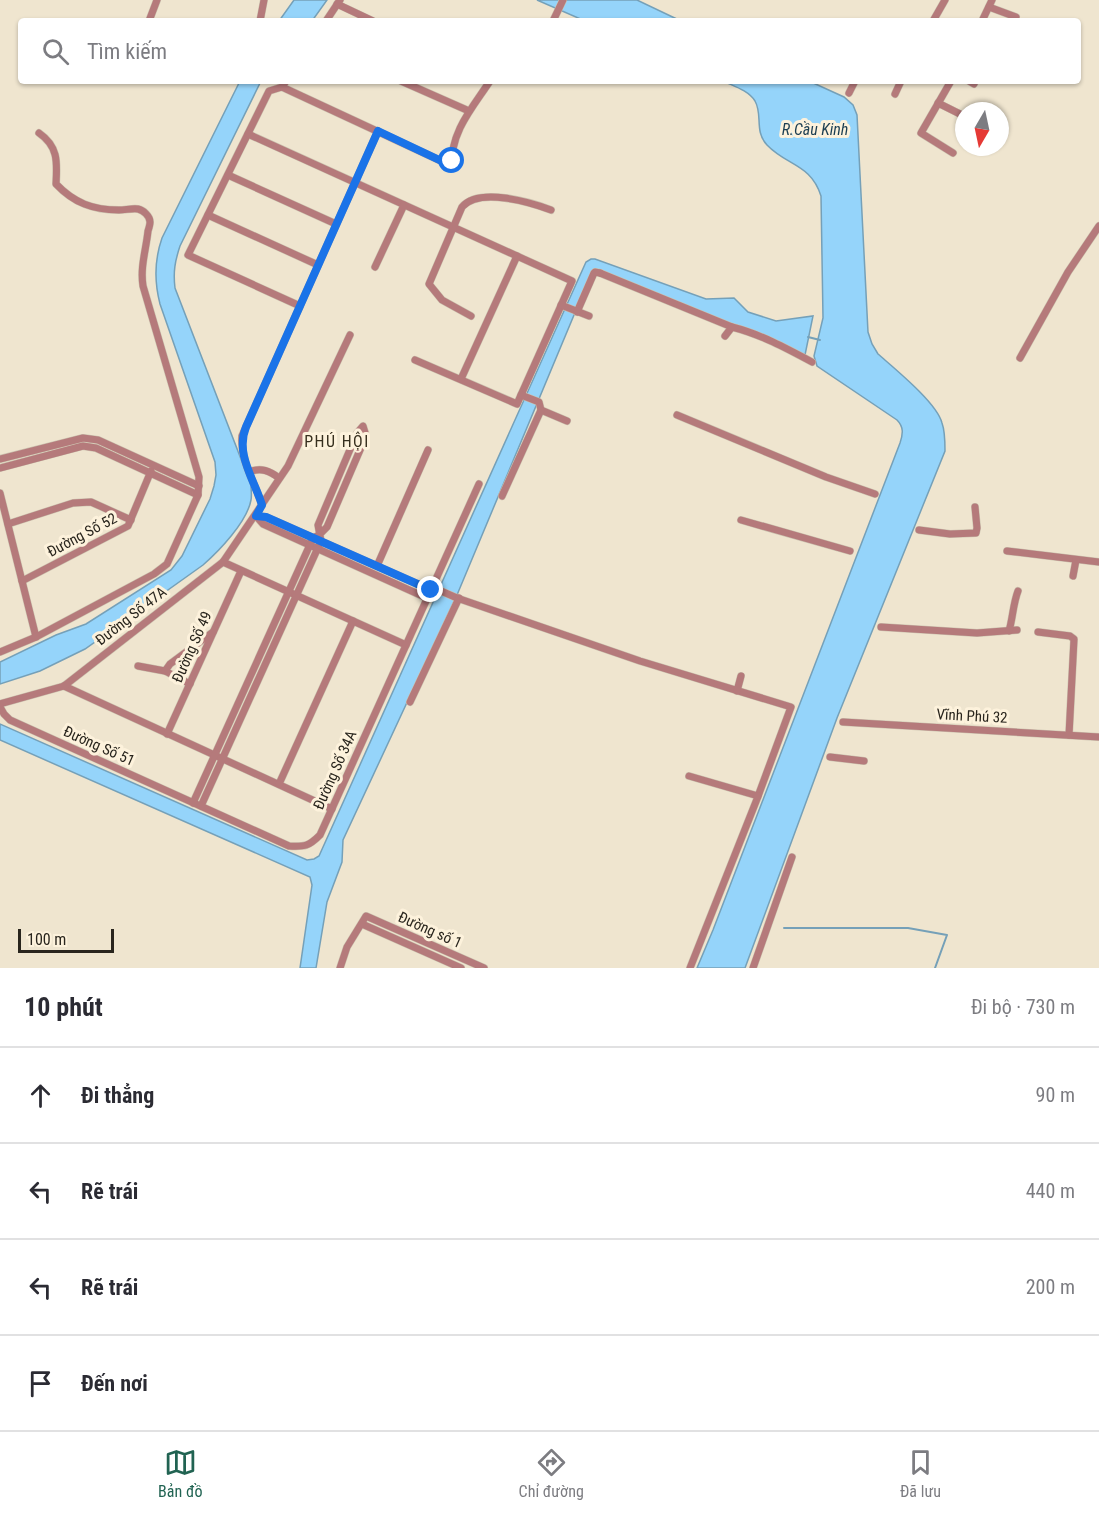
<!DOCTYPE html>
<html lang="vi">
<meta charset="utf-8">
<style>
body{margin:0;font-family:"Roboto Condensed",sans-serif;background:#f2f2f3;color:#2b2b33}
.compass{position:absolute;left:955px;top:102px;width:54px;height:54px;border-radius:50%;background:#fff;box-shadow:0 2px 4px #0004;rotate:189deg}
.scale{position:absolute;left:18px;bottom:15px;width:96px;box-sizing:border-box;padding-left:6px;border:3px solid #29251d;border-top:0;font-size:16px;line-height:21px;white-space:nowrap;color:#29251d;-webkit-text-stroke:4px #fdf2dc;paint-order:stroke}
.stop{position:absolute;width:18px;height:18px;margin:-14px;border:4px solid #1a73e8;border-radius:50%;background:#fff}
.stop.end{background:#1a73e8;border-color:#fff;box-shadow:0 2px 6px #0008}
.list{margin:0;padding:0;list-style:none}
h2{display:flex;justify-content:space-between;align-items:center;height:78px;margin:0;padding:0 24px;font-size:26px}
h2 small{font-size:20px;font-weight:400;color:#7c7c81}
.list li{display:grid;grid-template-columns:39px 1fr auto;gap:18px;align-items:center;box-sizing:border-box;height:96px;padding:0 24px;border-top:2px solid #e1e1e2}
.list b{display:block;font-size:22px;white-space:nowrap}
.list em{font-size:20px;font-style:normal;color:#7c7c81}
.icon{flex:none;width:33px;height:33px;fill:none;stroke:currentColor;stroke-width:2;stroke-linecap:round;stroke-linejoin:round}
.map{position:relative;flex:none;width:1099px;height:968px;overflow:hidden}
.search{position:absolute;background:#fff;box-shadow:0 2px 4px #0004;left:18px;right:18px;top:18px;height:66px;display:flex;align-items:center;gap:15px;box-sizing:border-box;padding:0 21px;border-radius:6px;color:#7c7c81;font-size:22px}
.sheet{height:462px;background:#fff}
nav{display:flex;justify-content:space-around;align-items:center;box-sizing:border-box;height:84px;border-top:2px solid #e1e1e2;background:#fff;font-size:16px;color:#7c7c81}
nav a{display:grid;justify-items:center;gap:3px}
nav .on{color:#216352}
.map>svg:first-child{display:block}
.water{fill:#95d4fa;stroke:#75a0b8;stroke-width:1.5}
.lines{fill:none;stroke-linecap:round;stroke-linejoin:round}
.stream{stroke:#75a0b8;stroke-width:2}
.street-casing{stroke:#cbc2af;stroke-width:8}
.street{stroke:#b57a7b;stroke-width:7}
.route{stroke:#1a73e8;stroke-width:8}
.labels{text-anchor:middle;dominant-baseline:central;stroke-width:6;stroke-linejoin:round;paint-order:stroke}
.street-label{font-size:15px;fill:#29251d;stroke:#fdf2dc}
.water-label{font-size:16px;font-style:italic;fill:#1b3e52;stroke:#fdf2dc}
.neighbourhood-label{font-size:16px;letter-spacing:1.5px;fill:#372f1e;stroke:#fdf2dc}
</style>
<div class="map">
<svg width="1099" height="968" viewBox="0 0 1099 968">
<rect width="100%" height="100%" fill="#efe5cf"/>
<g class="water">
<polygon points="294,0 327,0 312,21 279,21"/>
<polygon points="537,0 637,0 681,21 585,21"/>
<path d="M240,81H261L180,246C175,261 173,272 175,288L251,485C251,490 252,495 251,500C247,522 219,551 203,565L85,649L40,671L0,684V662L56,635L86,624L171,570L182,556L210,499L214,486L216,475L215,462L160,304C154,281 154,261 162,238Z"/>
<path d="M723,81H809L844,97L853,105L857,115L868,332L872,344L878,354C895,369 937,403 942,423C945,431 945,442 945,451L837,718L745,968H697L713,930L900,443C903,434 904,427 897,420L817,366L814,356L823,318L821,196C811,164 787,166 767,145C754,131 763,115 755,101C748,90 733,86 723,81Z"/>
<polygon points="591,259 595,259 706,299 734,298 748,312 776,321 813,316 805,355 592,272 457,595 343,840 342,862 327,902 316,968 300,968 312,885 310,877 0,740 0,724 307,860 314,859 319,856 586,262"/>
</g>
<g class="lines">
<g class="stream">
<polyline points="808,337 820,340"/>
<polyline points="784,928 908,928 947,935 935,968"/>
</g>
<g class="street-casing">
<g id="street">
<polyline points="337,4 373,21"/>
<polyline points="989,7 1016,17"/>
<polyline points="149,21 157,0"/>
<polyline points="260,21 264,0"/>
<polyline points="326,21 340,0"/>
<polyline points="553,21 563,0"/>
<polyline points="933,21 945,0"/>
<polyline points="982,21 992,0"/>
<polyline points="286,81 282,87 269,91 188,255 300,306"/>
<polyline points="401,81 469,111"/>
<polyline points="951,81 921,133 953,153"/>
<polyline points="969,81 974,84"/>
<path d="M282,87L452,166C450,132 473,107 490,81"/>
<polyline points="849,93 855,81"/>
<polyline points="895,94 901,81"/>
<polyline points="938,103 964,116"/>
<polyline points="248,134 572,281 517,404 415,360"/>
<polyline points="228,175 336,224"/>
<polyline points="208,215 318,265"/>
<polyline points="375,267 404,205"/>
<polyline points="600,273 732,327"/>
<polyline points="561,305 589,316"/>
<polyline points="577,312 594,273 595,272 600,273"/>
<path d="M471,316L442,300L429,284L462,207C479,187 530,202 551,210"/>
<path d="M725,336L732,327C760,334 786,348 812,362"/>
<polyline points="1020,358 1068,272 1099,226"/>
<polyline points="461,379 517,256"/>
<polyline points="521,395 539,402 541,410 567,421"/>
<polyline points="677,415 826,477 875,494"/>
<polyline points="0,459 83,438 98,440 199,486"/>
<polyline points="0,468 83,446 96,448 198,495"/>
<path d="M249,472C261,467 270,471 279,478"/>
<polyline points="0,493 36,637"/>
<polyline points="502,496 541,410"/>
<path d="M262,505C255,482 240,461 242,436L378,131"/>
<polyline points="256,516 263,524 427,598"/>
<polyline points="256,516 266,517 431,590"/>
<polyline points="741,520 850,551"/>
<polyline points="8,524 73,503 91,502 131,520"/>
<polyline points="919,530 950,534 976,533 977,528 975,507"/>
<polyline points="1007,551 1099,562"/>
<polyline points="223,562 406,645"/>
<polyline points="377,566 428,450"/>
<polyline points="1073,576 1076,560"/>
<polyline points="22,581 128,526 151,471"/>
<polyline points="432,587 457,598 640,661 791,707 757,799 690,968"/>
<polyline points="881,627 977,633 1017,630"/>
<path d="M1009,631C1013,617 1013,604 1018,591"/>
<polyline points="1038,632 1070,636 1074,639 1069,735"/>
<path d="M0,652L36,637L154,574L167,564L198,495L199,477L143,286C140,267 146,250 148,231C149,228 150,225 150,222C150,216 143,210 138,209C133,208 125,210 119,210C93,210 74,203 56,184C57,163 59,147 39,133"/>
<polyline points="138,666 165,671"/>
<polyline points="190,684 165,671 170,664 213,632"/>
<polyline points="64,686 332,809"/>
<polyline points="737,691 741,676"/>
<polyline points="410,702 459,598"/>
<polyline points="0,704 64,686 223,562 288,466 350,335"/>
<path d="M0,707L4,714L10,720L289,846C305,847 309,846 320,835L479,484"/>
<polyline points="843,722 1099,737"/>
<polyline points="167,734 241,571"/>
<polyline points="830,757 864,761"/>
<polyline points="689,776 758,796"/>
<polyline points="279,784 353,621"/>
<polyline points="193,803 313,538 319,535 327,527 366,436 363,426 357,433 318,525 321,541 201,806"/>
<polyline points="362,924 461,968"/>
<polyline points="340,968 347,947 366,916 484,968"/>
<polyline points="753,968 792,857"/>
</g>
</g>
<use href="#street" class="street"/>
</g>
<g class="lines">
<path class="route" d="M431,590L266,517L256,516L262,505C254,479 235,454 246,427L378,131L452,166V161"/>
</g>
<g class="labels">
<g class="street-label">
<text transform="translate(82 535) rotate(-28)">Đường Số 52</text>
<text transform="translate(131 616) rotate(-38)">Đường Số 47A</text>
<text transform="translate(192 647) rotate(-66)">Đường Số 49</text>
<text transform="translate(972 716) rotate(3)">Vĩnh Phú 32</text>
<text transform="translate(99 746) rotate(24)">Đường Số 51</text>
<text transform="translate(335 770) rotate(-66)">Đường Số 34A</text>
<text transform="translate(430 930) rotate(24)">Đường số 1</text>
</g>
<g class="water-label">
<text x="815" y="129">R.Cầu Kinh</text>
</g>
<g class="neighbourhood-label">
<text x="337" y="441">PHÚ HỘI</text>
</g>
</g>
</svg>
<svg class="compass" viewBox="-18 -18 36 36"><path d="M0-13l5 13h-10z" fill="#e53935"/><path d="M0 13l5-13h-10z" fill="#7c7c81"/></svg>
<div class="scale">100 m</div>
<div class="stop" style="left:452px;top:161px"></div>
<div class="stop end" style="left:431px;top:590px"></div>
<div class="search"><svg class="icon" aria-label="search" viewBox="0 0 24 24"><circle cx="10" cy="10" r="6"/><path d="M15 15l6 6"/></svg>Tìm kiếm</div>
</div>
<section class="sheet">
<h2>10 phút<small>Đi bộ · 730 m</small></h2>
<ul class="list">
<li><svg class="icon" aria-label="ahead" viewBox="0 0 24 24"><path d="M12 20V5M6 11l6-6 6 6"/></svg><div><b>Đi thẳng</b></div><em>90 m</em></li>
<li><svg class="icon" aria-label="left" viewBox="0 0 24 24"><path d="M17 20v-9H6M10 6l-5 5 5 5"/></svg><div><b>Rẽ trái</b></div><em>440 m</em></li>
<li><svg class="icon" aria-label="left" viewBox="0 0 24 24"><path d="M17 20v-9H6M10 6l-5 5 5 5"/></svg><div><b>Rẽ trái</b></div><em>200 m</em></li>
<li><svg class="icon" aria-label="arrive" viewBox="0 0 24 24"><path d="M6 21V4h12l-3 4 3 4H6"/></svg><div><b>Đến nơi</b></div></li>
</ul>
</section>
<nav>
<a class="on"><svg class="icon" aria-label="map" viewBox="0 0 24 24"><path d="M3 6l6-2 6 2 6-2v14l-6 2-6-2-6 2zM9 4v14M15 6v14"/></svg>Bản đồ</a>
<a><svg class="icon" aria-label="directions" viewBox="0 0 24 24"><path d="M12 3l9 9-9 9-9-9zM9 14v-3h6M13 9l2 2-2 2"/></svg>Chỉ đường</a>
<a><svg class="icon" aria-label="saved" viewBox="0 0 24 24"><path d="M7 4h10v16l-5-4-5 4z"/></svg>Đã lưu</a>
</nav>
